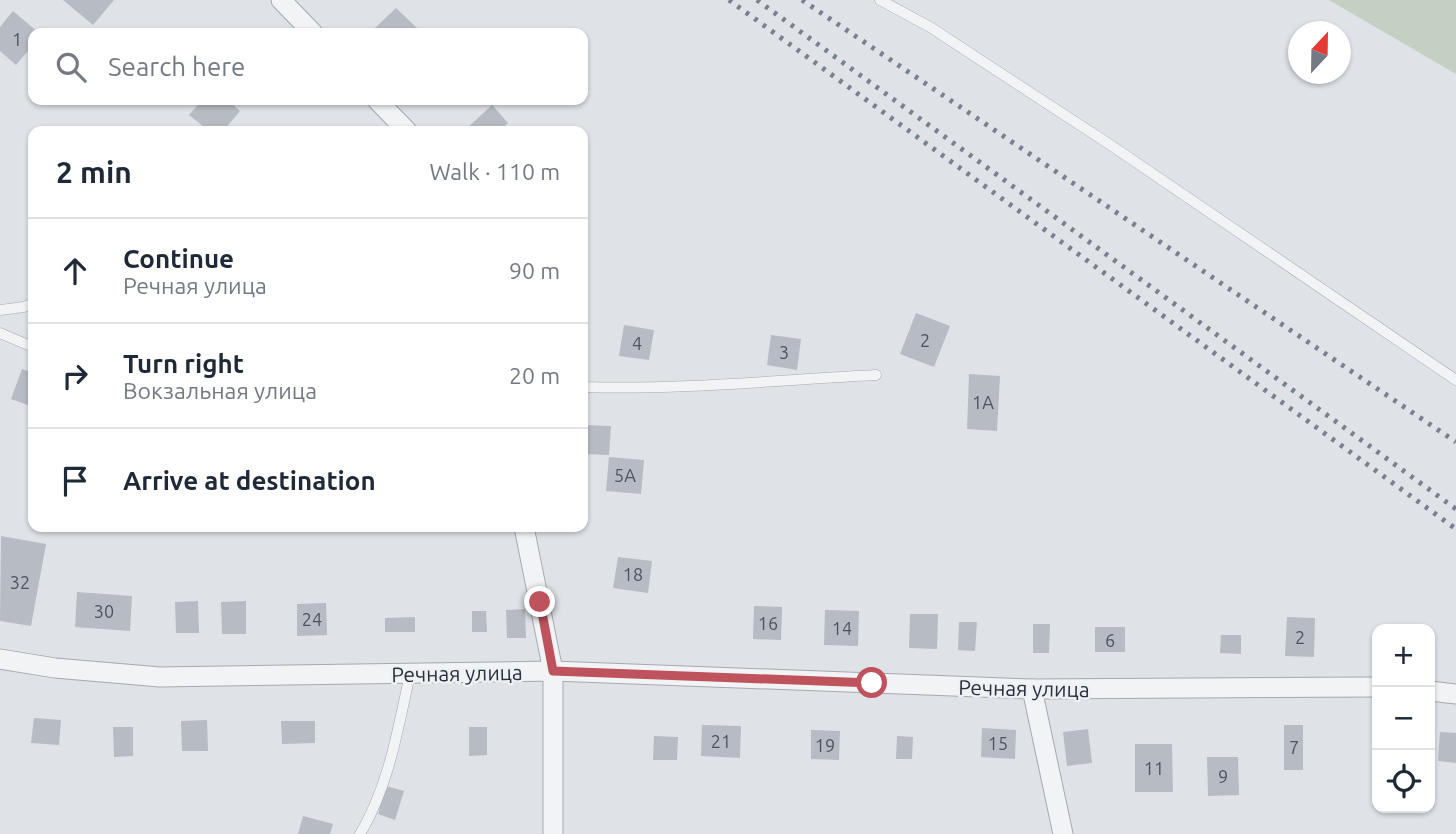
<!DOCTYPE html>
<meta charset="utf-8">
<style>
body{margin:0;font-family:Ubuntu,sans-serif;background:#f2f2f3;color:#1f2937}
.controls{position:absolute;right:21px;bottom:21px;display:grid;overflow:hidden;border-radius:14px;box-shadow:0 2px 5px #0004}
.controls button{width:63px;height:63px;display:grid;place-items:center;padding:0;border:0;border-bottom:2px solid #e0e1e3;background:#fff;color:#1f2937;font:35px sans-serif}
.compass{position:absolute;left:1288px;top:21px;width:63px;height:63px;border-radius:50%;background:#fff;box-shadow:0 2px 5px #0004;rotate:22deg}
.stop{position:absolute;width:21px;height:21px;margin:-16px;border:5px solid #be525d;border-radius:50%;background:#fff}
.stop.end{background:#be525d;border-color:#fff;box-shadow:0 2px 7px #0008}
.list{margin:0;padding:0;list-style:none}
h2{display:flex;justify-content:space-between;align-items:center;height:91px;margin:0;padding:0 28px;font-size:30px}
h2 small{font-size:23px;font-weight:400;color:#747a83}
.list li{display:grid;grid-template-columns:46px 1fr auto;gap:21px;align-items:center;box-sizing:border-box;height:105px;padding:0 28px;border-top:2px solid #e0e1e3}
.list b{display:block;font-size:26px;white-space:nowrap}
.list p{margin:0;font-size:23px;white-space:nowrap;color:#747a83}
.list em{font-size:23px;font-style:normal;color:#747a83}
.icon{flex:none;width:38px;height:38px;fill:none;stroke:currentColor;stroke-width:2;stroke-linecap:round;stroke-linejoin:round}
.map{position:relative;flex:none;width:1456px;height:834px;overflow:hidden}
.search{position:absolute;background:#fff;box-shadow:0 2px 5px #0004;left:28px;top:28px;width:560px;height:77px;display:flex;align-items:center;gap:18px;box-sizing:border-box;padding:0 24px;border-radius:14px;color:#747a83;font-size:26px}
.panel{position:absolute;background:#fff;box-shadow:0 2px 5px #0004;left:28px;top:126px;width:560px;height:406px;border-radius:14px}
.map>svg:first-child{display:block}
.green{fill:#c4d0c1}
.building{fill:#b7bbc3}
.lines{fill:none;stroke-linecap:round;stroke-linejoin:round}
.service-casing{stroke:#a5a9b0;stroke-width:11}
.minor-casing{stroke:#a5a9b0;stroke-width:21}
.service{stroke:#f1f3f5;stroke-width:10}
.minor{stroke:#f1f3f5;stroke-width:19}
.rail{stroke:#7a818e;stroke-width:5;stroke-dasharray:3.5 7;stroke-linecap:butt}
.route{stroke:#be525d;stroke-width:9}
.labels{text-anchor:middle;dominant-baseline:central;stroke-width:5;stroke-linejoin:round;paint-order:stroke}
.number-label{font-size:18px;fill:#4d535e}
.street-label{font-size:21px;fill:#2a303c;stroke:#eef1f4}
</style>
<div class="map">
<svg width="1456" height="834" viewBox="0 0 1456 834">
<rect width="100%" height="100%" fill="#dfe2e7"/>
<polygon class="green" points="1329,0 1456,0 1456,74"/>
<g class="building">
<polygon points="63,0 114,0 93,25"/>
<polygon points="396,8 418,29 414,33 380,33 375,28"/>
<polygon points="13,11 39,33 33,33 33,45 16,65 0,51 0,27"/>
<polygon points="202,100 228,100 240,111 223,131 209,131 189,115"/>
<polygon points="492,105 508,123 499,131 464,131"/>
<polygon points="916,313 950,326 934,367 900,354"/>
<polygon points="624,325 654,330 649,360 619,356"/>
<polygon points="771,335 801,339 797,370 767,365"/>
<polygon points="22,369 33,373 33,407 11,399"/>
<polygon points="969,374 1000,376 997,431 967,429"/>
<polygon points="583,425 611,426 609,455 583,454"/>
<polygon points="609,457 644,460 641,494 606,491"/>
<polygon points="1,536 46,544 31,626 0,621"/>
<polygon points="618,557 652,561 648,593 613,588"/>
<polygon points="77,592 132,596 130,631 75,627"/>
<polygon points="198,601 199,633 176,633 175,602"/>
<polygon points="246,601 246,634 222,634 221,602"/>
<polygon points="326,603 327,635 297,636 297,604"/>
<polygon points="754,606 782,607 781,640 753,639"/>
<polygon points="525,609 526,638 507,638 506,610"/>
<polygon points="825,610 859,611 858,646 824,645"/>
<polygon points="472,611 486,611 487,632 472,632"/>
<polygon points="910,614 938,614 937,649 909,648"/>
<polygon points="415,617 415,632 385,632 385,618"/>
<polygon points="1287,617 1315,618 1314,657 1285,656"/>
<polygon points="959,622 977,622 975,651 958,650"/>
<polygon points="1033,624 1050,624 1049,653 1033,653"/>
<rect x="1095" y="627" width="30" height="25"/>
<polygon points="1221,635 1241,635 1241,654 1220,653"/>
<polygon points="34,718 61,720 59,745 31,743"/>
<polygon points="207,720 208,751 182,751 181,721"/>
<polygon points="281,721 315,721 315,743 282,744"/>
<polygon points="702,725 741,726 740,758 701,756"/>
<rect x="1284" y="725" width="19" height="45"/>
<polygon points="113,727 133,727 133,756 114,757"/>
<polygon points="469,727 487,727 487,755 469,756"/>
<polygon points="982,728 1016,730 1015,759 981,757"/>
<polygon points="1088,729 1092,763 1067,766 1063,732"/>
<polygon points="811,730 840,731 839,760 811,759"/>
<polygon points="1440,732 1456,733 1456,763 1438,761"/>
<polygon points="654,736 678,737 677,760 653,760"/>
<polygon points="897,736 913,737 912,759 896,759"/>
<polygon points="1135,744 1172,744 1173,792 1135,792"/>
<polygon points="1207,757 1238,757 1239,795 1208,796"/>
<polygon points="386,786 404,791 395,820 378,814"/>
<polygon points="303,816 333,824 330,834 298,834"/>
</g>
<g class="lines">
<g class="service-casing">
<g id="service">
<polyline points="880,0 930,27 1109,144 1456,380"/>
<polyline points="0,310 24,307 33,303"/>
<polyline points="0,333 33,347"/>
<path d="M583,387C681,390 778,380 876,375"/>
<path d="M360,834C389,786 398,728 410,674"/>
</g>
</g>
<g class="minor-casing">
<g id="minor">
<polyline points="281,0 313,33"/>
<polyline points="377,100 407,131"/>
<polyline points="524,527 553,671 553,834"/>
<polyline points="0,659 55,668 160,677 553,671 1032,689 1377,687"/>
<polyline points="1032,689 1063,834"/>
<polyline points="1430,691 1456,694"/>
</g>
</g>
<use href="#service" class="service"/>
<use href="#minor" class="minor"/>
<g class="rail">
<polyline points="729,0 1456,529"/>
<polyline points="757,0 1456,509"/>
<polyline points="802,0 1456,442"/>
</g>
</g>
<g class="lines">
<polyline class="route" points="540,602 553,671 872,683"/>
</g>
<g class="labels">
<g class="number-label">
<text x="17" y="39">1</text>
<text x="925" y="340">2</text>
<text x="637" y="343">4</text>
<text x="784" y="352">3</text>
<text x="983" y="402">1А</text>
<text x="625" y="475">5А</text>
<text x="633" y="574">18</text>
<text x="20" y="582">32</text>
<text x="104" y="611">30</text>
<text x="312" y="619">24</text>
<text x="768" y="623">16</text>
<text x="842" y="628">14</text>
<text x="1300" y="637">2</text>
<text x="1110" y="640">6</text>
<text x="721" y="741">21</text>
<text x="998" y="743">15</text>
<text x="825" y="745">19</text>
<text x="1294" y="747">7</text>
<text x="1154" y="768">11</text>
<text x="1223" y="776">9</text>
</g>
<g class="street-label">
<text transform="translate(457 673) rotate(-1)">Речная улица</text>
<text transform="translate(1024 688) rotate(1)">Речная улица</text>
</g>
</g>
</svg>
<div class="controls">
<button>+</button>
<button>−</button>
<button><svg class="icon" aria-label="locate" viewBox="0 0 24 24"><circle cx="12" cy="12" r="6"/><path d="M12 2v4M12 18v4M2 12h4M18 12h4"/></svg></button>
</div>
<svg class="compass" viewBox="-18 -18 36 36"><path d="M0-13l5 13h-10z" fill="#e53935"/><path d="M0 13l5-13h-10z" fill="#747a83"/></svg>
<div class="stop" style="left:872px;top:683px"></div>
<div class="stop end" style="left:540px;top:602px"></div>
<div class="search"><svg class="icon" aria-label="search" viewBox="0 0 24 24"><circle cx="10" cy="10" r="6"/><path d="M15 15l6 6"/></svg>Search here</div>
<section class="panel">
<h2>2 min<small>Walk · 110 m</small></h2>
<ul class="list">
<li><svg class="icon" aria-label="ahead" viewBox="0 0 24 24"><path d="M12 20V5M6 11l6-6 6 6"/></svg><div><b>Continue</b><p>Речная улица</p></div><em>90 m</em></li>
<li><svg class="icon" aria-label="right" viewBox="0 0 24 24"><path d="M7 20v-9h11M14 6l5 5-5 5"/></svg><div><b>Turn right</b><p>Вокзальная улица</p></div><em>20 m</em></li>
<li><svg class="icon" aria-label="arrive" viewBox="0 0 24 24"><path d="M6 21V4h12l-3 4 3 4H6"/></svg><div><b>Arrive at destination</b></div></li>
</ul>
</section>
</div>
